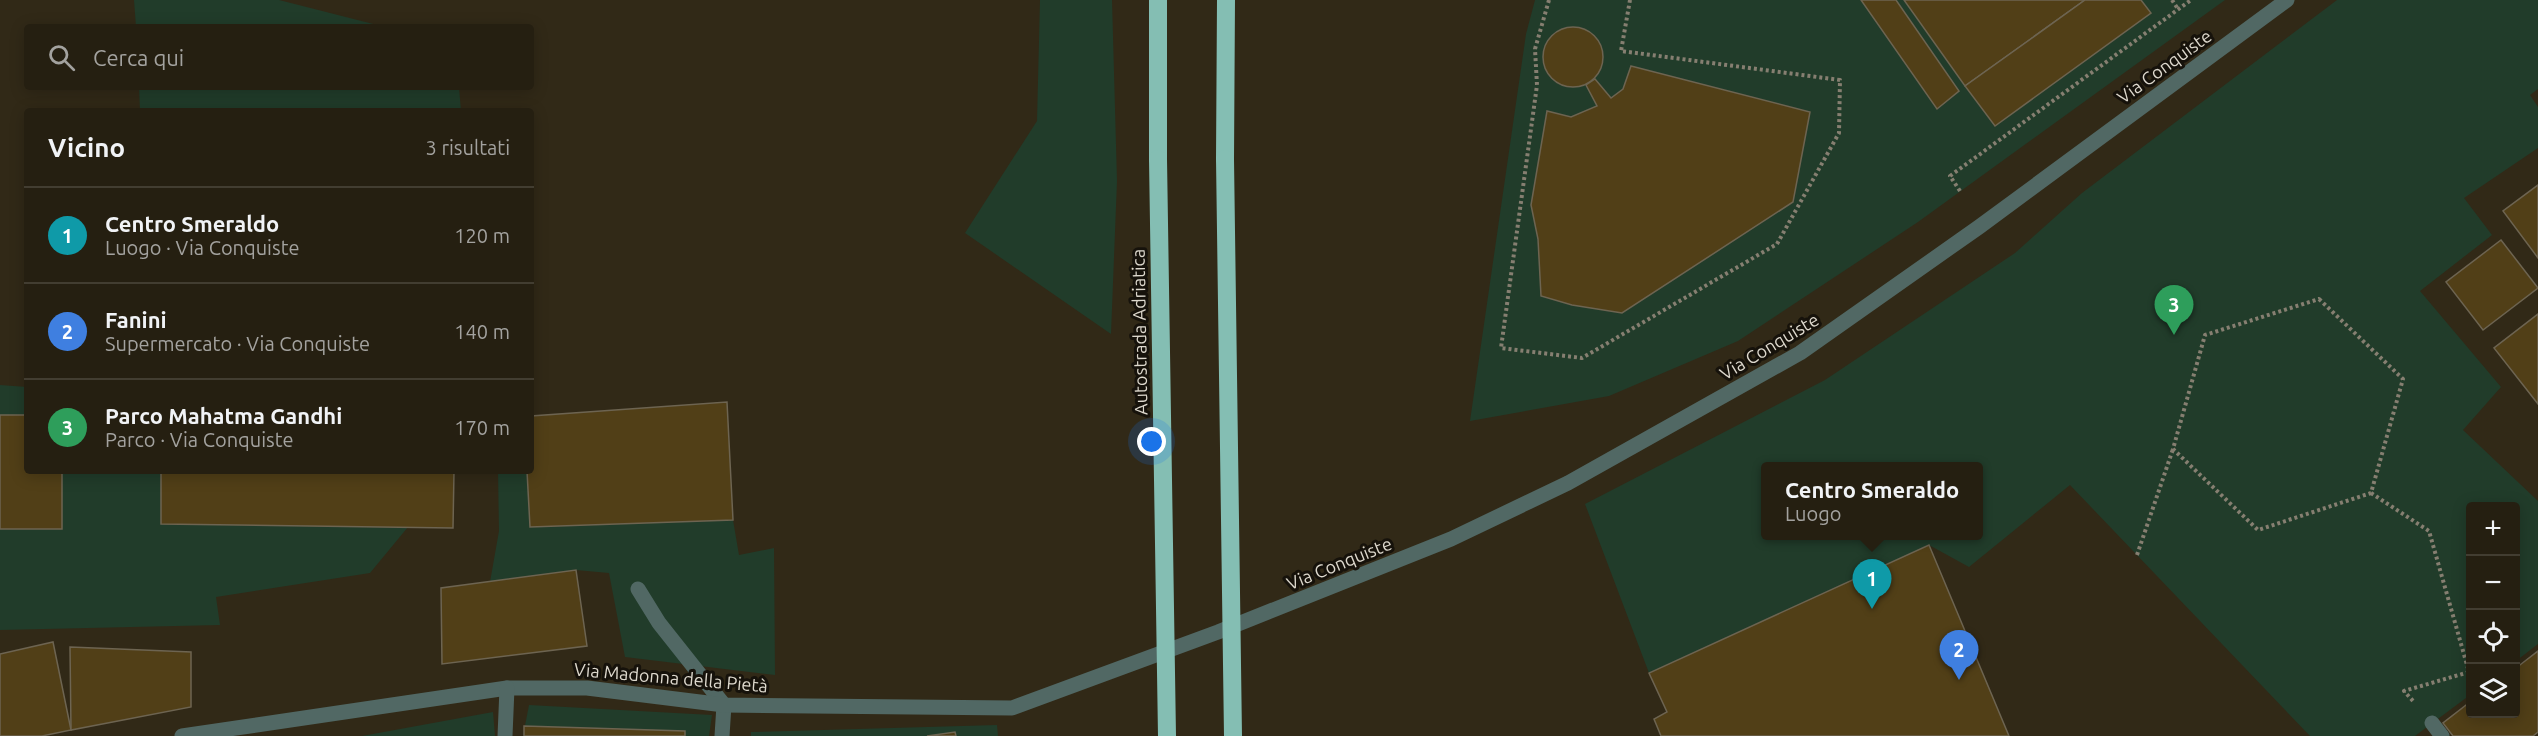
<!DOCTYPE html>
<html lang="it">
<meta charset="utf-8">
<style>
body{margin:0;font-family:Ubuntu,sans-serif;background:#2d271a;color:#f1f3f6}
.controls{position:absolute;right:18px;bottom:18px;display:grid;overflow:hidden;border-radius:6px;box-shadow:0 3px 15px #0003}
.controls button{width:54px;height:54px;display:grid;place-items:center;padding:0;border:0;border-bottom:2px solid #423d31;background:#251f11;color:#f1f3f6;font:30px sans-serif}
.you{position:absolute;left:1152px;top:442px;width:21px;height:21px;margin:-15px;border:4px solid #fff;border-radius:50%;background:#1a73e8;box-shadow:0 0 0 9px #1a73e833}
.badge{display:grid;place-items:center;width:39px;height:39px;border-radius:50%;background:#2563eb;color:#fff;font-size:20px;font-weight:700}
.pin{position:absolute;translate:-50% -50px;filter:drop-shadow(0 2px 3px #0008)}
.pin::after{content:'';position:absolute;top:32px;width:21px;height:18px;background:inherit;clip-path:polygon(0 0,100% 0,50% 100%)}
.popup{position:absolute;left:1761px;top:462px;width:222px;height:78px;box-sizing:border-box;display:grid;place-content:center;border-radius:6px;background:#251f11;filter:drop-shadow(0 2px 4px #0005);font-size:20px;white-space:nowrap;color:#a3a29f}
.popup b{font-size:22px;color:#f1f3f6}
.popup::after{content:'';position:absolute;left:50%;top:100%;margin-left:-12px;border:12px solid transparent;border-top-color:#251f11}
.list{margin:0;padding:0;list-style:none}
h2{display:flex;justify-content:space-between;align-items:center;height:78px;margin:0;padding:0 24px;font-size:26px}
h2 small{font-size:20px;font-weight:400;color:#a3a29f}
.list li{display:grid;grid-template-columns:39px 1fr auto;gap:18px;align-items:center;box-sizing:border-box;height:96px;padding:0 24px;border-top:2px solid #423d31}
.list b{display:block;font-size:22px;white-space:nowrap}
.list p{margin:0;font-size:20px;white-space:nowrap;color:#a3a29f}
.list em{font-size:20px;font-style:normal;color:#a3a29f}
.icon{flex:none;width:33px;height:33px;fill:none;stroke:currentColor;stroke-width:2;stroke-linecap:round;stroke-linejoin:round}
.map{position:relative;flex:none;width:2538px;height:736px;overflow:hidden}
.search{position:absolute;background:#251f11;box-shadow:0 3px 15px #0003;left:24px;top:24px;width:510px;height:66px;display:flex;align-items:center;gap:15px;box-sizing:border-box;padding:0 21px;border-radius:6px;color:#a3a29f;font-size:22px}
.panel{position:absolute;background:#251f11;box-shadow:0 3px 15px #0003;left:24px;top:108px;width:510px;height:366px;border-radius:6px}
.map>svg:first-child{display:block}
.green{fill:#213c2a;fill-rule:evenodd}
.building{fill:#513f17;stroke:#6d6451;stroke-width:1.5}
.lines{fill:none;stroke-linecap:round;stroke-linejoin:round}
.path{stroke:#867f71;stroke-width:4;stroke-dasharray:3 3;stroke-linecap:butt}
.service{stroke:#516864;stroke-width:15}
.minor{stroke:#516864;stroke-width:15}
.motorway{stroke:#84beb3;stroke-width:18}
.motorway-bridge{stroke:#84beb3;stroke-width:18}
.labels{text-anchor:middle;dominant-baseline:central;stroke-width:6;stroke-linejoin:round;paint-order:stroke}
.street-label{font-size:18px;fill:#ddd8cd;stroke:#16120b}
</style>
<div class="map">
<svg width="2538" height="736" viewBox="0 0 2538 736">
<rect width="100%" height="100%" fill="#312917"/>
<g class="green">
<polygon points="134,0 279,0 385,27 136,27"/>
<polygon points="1040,0 1112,0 1117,181 1111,334 965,233 1037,121"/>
<polygon points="1535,0 2225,0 1918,222 1738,341 1609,396 1470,421 1526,34"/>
<path d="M2337,0H2538V89L2530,95L2538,107V148L2464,198L2492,235L2420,291L2501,387L2463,430L2538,501V644L2516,661V506H2470V695L2415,736H2310L2070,485L1969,567L1929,545L1649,673L1585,504L1825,380L2015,253L2082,193ZM1766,466H1978V536H1766Z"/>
<polygon points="139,87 459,87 461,111 140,111"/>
<polygon points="0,385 27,387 27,471 454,471 453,528 408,527 370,573 216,597 220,625 0,630"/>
<polygon points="727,402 733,520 739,555 774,548 775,675 625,657 609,573 576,570 490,582 499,531 498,471 531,471 531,416"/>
<polygon points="529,705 712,715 709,736 523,736"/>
<polygon points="493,712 495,736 362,736"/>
<polygon points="997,725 998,736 751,736 751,732"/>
</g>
<g class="building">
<polygon points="1861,0 1896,0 1959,91 1937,109"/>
<polygon points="1904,0 2085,0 1965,86"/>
<polygon points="2085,0 2141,0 2151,13 1995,126 1965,86"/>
<circle cx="1573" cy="57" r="30"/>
<polygon points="1631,66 1810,112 1793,202 1622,313 1572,305 1541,296 1538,239 1531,205 1547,111 1571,117 1597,106 1586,85 1595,79 1611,98 1623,89"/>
<polygon points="2538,185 2538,258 2503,211"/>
<polygon points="2501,240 2538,288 2483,330 2446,282"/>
<polygon points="2538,314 2538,404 2494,348"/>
<polygon points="727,402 733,520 530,527 527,471 531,471 531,416"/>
<polygon points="0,415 27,415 27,471 62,471 62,529 0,529"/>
<polygon points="161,471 454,471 453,528 161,524"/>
<polygon points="1929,545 2009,736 1661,736 1654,719 1667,712 1649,673"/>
<polygon points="576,570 587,646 442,664 441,588"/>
<polygon points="53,642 71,730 42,736 0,736 0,654"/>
<polygon points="70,647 191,652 191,707 71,730"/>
<polygon points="2538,651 2538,732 2533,736 2453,736 2443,723 2470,702 2470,714 2516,714 2516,668"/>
<polygon points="524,726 685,731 685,736 524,736"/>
<polygon points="955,732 956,736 927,736"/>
</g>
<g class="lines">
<g class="path">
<polyline points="1549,0 1535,49 1537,85 1501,348 1582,358 1777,244 1839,133 1840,80 1621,51 1630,0"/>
<polyline points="2172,0 2178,9"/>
<polyline points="1960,191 1950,176 2191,0"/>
<polygon points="2319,299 2403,379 2371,493 2258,530 2173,449 2205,335"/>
<polyline points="2371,493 2429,531 2469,672 2404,691 2413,701"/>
<polyline points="2137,555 2173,449"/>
</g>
<polyline class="service" points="2432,723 2442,736"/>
<g class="minor">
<polyline points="638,589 659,623 724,705 722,736"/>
<polyline points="182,736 507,688 587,688 724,705 1012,708 1218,632 1451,539 1568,483 1800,353 1979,227 2287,0"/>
<polyline points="505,736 507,688"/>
</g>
<g class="motorway">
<polyline points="1158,159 1158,0"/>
<polyline points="1225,159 1226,0"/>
</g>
<g class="motorway-bridge">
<polyline points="1158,159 1167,736"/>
<polyline points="1225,159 1233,736"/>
</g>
</g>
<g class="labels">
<g class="street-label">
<text transform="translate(2164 66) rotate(-36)">Via Conquiste</text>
<text transform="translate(1139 332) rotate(-91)">Autostrada Adriatica</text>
<text transform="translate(1769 346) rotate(-31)">Via Conquiste</text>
<text transform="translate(1339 563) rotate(-22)">Via Conquiste</text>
<text transform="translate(671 677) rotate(5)">Via Madonna della Pietà</text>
</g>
</g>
</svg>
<div class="controls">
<button>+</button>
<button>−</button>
<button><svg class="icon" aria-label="locate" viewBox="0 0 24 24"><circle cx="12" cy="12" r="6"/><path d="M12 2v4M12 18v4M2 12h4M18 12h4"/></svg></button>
<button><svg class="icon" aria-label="layers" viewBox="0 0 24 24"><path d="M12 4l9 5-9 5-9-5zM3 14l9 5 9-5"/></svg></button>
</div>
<div class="you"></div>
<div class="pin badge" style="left:1872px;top:609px;background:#0f9aa8">1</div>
<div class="popup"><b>Centro Smeraldo</b>Luogo</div>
<div class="pin badge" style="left:1959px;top:680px;background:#3f7fe0">2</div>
<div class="pin badge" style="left:2174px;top:335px;background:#2e9e5b">3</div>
<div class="search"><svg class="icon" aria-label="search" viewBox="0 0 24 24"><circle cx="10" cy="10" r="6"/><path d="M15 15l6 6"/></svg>Cerca qui</div>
<section class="panel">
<h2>Vicino<small>3 risultati</small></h2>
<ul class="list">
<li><span class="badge" style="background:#0f9aa8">1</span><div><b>Centro Smeraldo</b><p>Luogo · Via Conquiste</p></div><em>120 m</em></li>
<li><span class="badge" style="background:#3f7fe0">2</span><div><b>Fanini</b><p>Supermercato · Via Conquiste</p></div><em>140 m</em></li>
<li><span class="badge" style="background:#2e9e5b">3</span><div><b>Parco Mahatma Gandhi</b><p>Parco · Via Conquiste</p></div><em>170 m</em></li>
</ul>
</section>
</div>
